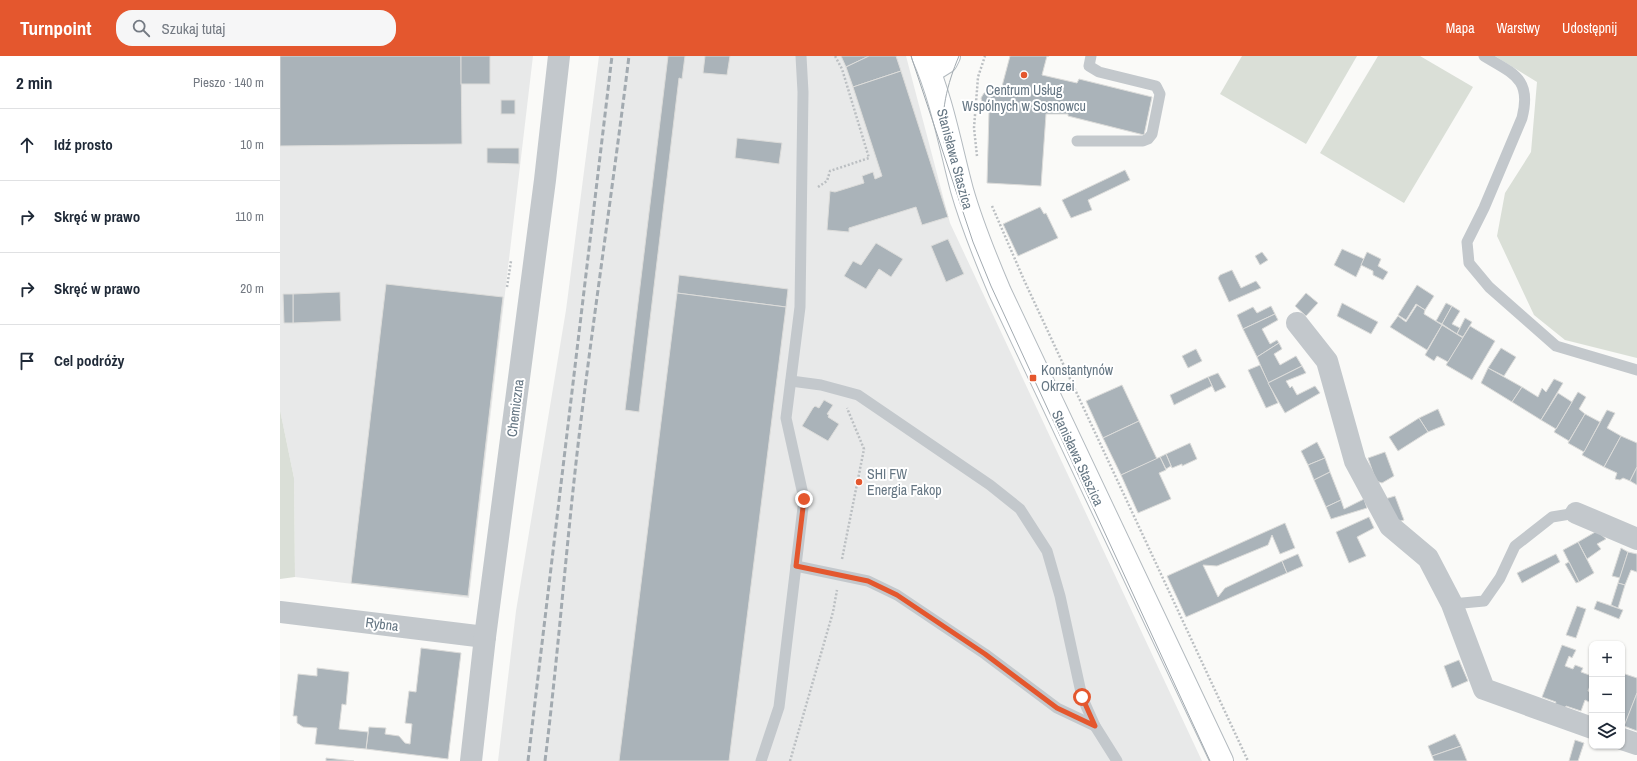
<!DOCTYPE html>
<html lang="pl">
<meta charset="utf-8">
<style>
body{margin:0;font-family:"Archivo Narrow",sans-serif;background:#f6f6f7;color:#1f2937}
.controls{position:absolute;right:12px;bottom:12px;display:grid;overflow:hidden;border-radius:8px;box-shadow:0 1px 3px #0004}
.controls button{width:36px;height:36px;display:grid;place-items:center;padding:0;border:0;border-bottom:1px solid #e0e1e3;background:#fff;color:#1f2937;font:20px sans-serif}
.stop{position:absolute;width:12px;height:12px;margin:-9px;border:3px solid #e4572e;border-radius:50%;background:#fff}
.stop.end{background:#e4572e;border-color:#fff;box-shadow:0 1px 4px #0008}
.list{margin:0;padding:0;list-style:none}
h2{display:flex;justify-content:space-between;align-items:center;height:52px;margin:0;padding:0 16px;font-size:17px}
h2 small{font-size:13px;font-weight:400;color:#747a83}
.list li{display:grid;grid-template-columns:26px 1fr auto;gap:12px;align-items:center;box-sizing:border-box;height:72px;padding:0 16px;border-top:1px solid #e0e1e3}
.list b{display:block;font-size:15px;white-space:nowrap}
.list em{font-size:13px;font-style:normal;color:#747a83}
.icon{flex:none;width:22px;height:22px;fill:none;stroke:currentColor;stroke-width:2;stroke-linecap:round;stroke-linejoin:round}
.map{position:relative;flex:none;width:1357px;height:705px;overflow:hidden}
header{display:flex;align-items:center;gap:24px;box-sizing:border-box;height:56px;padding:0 20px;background:#e4572e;color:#fff}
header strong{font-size:19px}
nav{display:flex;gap:22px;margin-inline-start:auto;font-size:14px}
.search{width:280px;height:36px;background:#f6f6f7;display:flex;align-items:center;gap:10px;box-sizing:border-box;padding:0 14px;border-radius:16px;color:#747a83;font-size:15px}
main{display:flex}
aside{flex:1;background:#fff}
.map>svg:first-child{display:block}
.built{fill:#e8e9e9}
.green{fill:#dadfd7}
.building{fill:#aab3b9;stroke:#dcdcda}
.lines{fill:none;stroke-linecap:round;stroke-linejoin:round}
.secondary-casing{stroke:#b3babf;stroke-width:24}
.path{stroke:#bbbfc2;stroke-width:2.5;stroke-dasharray:2 2;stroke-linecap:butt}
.lane{stroke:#c3c8cc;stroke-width:11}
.street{stroke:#c3c8cc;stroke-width:22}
.secondary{stroke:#fff;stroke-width:22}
.tram{stroke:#a2aab0;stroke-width:1}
.rail{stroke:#a2aab0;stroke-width:3;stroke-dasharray:6 3;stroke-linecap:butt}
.route{stroke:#e4572e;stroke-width:5}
.poi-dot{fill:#e4572e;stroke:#fff;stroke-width:1.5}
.labels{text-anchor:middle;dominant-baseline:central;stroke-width:4;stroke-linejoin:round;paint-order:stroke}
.poi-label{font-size:14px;fill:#657683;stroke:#fff;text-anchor:start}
.street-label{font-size:14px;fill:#657683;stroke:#fff}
</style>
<header>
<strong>Turnpoint</strong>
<div class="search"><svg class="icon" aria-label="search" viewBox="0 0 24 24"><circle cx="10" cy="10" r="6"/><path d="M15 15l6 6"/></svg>Szukaj tutaj</div>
<nav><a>Mapa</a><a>Warstwy</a><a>Udostępnij</a></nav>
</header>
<main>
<aside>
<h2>2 min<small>Pieszo · 140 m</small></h2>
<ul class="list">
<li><svg class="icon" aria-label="ahead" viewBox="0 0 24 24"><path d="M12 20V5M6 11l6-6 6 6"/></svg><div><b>Idź prosto</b></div><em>10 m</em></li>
<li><svg class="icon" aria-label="right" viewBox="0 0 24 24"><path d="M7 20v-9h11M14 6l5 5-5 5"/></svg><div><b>Skręć w prawo</b></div><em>110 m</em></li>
<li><svg class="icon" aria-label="right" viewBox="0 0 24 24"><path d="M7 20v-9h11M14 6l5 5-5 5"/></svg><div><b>Skręć w prawo</b></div><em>20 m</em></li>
<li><svg class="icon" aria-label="arrive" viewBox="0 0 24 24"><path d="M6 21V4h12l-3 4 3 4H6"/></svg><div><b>Cel podróży</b></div></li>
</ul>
</aside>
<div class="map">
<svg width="1357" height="705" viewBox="0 0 1357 705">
<rect width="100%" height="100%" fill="#fafaf8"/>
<g class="built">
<polygon points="0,0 253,0 189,542 15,521 14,422 0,354"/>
<polygon points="319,0 626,0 670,167 922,705 218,705 236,555 286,254"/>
</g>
<g class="green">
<polygon points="962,0 1077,0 1026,88 940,38"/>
<polygon points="1098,0 1140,0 1193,31 1124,147 1040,97"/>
<polygon points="1215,0 1357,0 1357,302 1285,284 1254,259 1217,180 1225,137 1251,96 1257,26"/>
<polygon points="0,354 14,422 15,521 0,523"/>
</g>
<g class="building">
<polygon points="0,0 181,0 182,88 0,90"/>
<rect x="181" y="0" width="29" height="28"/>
<polygon points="388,0 405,0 402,23 399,22 359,356 345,354"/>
<polygon points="425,0 450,0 447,19 423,17"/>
<polygon points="561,0 589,0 566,11"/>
<polygon points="589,0 616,0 621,15 573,31 566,11"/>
<polygon points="730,0 769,0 767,0 762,19 797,27 799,23 872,41 864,79 788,60 788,58 766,58 761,130 707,127 709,55 703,49 701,42 704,37 710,33 721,34"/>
<polygon points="621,15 668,161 642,169 636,151 569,172 569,176 547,174 550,135 555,136 584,127 582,120 593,116 595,123 602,120 573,31"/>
<rect x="221" y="44" width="14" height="14"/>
<polygon points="457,82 502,87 499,108 455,102"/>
<polygon points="207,92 239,92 239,108 207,107"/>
<polygon points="845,114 850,124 808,144 812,154 791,162 782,144"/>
<polygon points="760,151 764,158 766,157 778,182 738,200 723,168"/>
<polygon points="668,183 684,218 666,226 651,190"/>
<polygon points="596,187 623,203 611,221 599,213 586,233 564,220 573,205 581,209"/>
<polygon points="1062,193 1084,203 1076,221 1054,209"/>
<polygon points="982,196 988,204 980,209 975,200"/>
<polygon points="1087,196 1101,203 1098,210 1108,216 1103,224 1093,219 1093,215 1081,209"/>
<polygon points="952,214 961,232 976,225 981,232 949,246 938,222 940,219"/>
<polygon points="399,219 508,233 506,251 397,237"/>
<polygon points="106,228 223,241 188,540 71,527"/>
<polygon points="1137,229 1154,240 1145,254 1136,248 1126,264 1118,259"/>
<polygon points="60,236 61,265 13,267 13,238"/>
<polygon points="397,237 506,251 449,705 339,705"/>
<polygon points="1026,237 1038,247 1026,260 1015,250"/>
<polygon points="3,238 13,238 13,267 4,267"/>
<polygon points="1062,247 1098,266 1091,278 1057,260"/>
<polygon points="1166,247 1172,250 1162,268 1156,265"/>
<polygon points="1137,249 1145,254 1144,258 1162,269 1147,294 1110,271 1118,260 1126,266"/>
<polygon points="991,250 995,258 963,273 957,259 973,251 977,257"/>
<polygon points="1172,250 1180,255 1172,268 1180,272 1177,278 1162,268"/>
<polygon points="995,258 998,264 982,273 990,288 997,284 999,287 977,301 963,273"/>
<polygon points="1185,262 1192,266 1183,281 1177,278"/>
<polygon points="1162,269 1183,282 1168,306 1157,300 1154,305 1145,299"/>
<polygon points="1190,270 1215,285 1192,324 1166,309"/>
<polygon points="999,287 1002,293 994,298 1000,309 1016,300 1022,310 988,327 977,301"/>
<polygon points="1221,292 1236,301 1224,320 1208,312"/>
<polygon points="916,293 922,305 908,312 902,300"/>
<polygon points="980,309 998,347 986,352 968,314"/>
<polygon points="1022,310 1026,317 1006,325 1010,332 1012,330 1017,339 1035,330 1040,337 1005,357 988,327"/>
<polygon points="1208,312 1242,331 1232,346 1201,327"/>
<polygon points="938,317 946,331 935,336 928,321"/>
<polygon points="928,321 932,330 894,349 890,339"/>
<polygon points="1274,323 1283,327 1261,364 1232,346 1242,331 1258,341 1262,332 1266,336"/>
<polygon points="842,329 859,365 823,382 806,345"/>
<polygon points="1298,336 1306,341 1299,353 1305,358 1289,385 1274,376"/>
<polygon points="1278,337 1292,346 1276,373 1261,364"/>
<polygon points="544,344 553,349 547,358 549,359 548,361 559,368 548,385 522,370 533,352 535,350 539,352"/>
<polygon points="1158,353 1165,369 1148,376 1139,362"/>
<polygon points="1327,354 1335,357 1327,372 1341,380 1324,411 1302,399"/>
<polygon points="1305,358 1320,366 1304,396 1288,387"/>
<polygon points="1139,362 1148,376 1118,395 1109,381"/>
<polygon points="859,365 877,403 841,419 823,382"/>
<polygon points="1341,380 1357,387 1357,411 1350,425 1343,422 1340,424 1335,423 1337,417 1324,411"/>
<polygon points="1037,386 1045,402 1028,409 1021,395"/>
<polygon points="910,387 917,403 902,410 902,408 892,412 886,398"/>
<polygon points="1105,396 1114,420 1102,427 1096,425 1088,402"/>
<polygon points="886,398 891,410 886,413 880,401"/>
<polygon points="880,401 886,414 879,417 891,443 858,457 841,419"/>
<polygon points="1045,402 1050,416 1034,424 1028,409"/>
<polygon points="1357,411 1357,429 1350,425"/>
<polygon points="1050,416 1061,444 1046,451 1034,424"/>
<polygon points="1115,440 1124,464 1114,467 1105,443"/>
<polygon points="1084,443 1087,452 1051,463 1046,451 1061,444 1064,453"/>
<polygon points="1089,461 1094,472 1077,481 1086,500 1069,507 1056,476"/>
<polygon points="1005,467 1015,492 1000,498 992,479 988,489 937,510 923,509 938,541 945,532 1002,505 1007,517 906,561 887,520"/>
<polygon points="1317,475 1326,483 1317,488 1321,493 1307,503 1298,486"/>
<polygon points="1298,486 1314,517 1299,526 1283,494"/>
<polygon points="1341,492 1348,496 1340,522 1332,520"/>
<polygon points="1348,496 1357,498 1357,516 1351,514 1345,529 1338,527"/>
<polygon points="1018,498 1023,510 1007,517 1002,505"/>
<polygon points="1276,498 1280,506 1242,527 1237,517"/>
<polygon points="1289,506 1299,526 1296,527 1285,508"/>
<polygon points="1338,527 1345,529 1338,552 1331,549"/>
<polygon points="1317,545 1343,554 1339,563 1314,553"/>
<polygon points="1297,550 1306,553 1296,582 1286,579"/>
<polygon points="1282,589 1296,594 1292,602 1289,600 1285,610 1293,613 1295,609 1303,612 1301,616 1312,620 1312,625 1308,635 1312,636 1312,639 1309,646 1305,644 1301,655 1286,650 1284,654 1274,651 1276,646 1262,641"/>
<polygon points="141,592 181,597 168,703 86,693 89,671 106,672 105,678 119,680 125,687 130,688 132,668 125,667 129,635 136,636"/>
<polygon points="1179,604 1188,625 1172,632 1164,610"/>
<polygon points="37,612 69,616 66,649 62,648 59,673 88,676 86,693 35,688 37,672 23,671 17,667 17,660 13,660 18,618 37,620"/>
<polygon points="1342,617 1357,622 1357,637 1345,669 1342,668"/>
<polygon points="1357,637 1357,675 1344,670"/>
<polygon points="1175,678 1181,690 1152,700 1148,690"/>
<polygon points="1295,684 1304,687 1298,705 1289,705"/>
<polygon points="1181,690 1187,705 1154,705 1152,700"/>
<polygon points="46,702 74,705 46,705"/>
</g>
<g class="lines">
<g class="secondary-casing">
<g id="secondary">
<path d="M643,0C662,43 670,89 682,134C692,169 706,203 720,236L942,705"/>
<polyline points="650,16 666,6 669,0"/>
</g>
</g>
<g class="path">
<polyline points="697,100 694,72 698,21 705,0"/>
<polyline points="538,131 547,125 550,115 589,102 562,13 555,0"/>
<polyline points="712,150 744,224 968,705"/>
<polyline points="227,231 231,205"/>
<polyline points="562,503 584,393 567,352"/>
<polyline points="510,705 553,556 557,534"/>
</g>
<g class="lane">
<path d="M1204,0C1234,18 1252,23 1242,62L1204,152L1187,186L1189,207L1209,231L1276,290L1357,314"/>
<polyline points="797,85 863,85 868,83 872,78 880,38 876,30 819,16 809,10 811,0"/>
<polyline points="511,325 541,329 578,339 710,429 740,453 767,495 780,540 802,641 815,670 837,705"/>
<polyline points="516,510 588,525 617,539 705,598 777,652 815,670"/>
<polyline points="1172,548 1204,545 1220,522 1235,490 1272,461 1296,457"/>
<polyline points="481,705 499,651 524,443 506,362 520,251 523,36 521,0"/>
</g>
<g class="street">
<polyline points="1017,267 1047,305 1075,405 1110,470 1148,502 1172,548 1204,633 1312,672"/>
<polyline points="1296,457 1357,483"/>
<polyline points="0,556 205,581"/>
<polyline points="1342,683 1357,688"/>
<polyline points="191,705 205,581 265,124 279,0"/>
</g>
<use href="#secondary" class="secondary"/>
<g class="tram">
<polyline points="631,0 693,186 711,230 930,705"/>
<path d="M664,87C660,57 667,28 679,0"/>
</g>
<g class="rail">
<polyline points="248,705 332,0"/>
<path d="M265,705C279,592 287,478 301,364C316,243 334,122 349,0"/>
</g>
</g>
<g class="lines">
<polyline class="route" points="524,443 516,510 588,525 617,539 705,598 777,652 815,670 802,641"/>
</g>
<g class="poi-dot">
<circle cx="744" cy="19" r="4"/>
<rect x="749" y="318" width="8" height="8" rx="2"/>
<circle cx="579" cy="426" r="4"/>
</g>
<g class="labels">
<g class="poi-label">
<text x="744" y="34" text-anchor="middle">Centrum Usług<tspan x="744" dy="16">Wspólnych w Sosnowcu</tspan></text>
<text x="761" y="314">Konstantynów<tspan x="761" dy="16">Okrzei</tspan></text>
<text x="587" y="418">SHI FW<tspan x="587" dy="16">Energia Fakop</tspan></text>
</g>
<g class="street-label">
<text transform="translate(675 103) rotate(75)">Stanisława Staszica</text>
<text transform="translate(235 352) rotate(-83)">Chemiczna</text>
<text transform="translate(798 402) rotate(65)">Stanisława Staszica</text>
<text transform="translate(102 568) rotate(7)">Rybna</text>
</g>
</g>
</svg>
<div class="controls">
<button>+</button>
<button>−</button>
<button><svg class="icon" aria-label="layers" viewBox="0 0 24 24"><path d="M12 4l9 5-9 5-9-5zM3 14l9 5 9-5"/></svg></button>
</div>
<div class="stop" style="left:802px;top:641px"></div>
<div class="stop end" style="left:524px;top:443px"></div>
</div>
</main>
